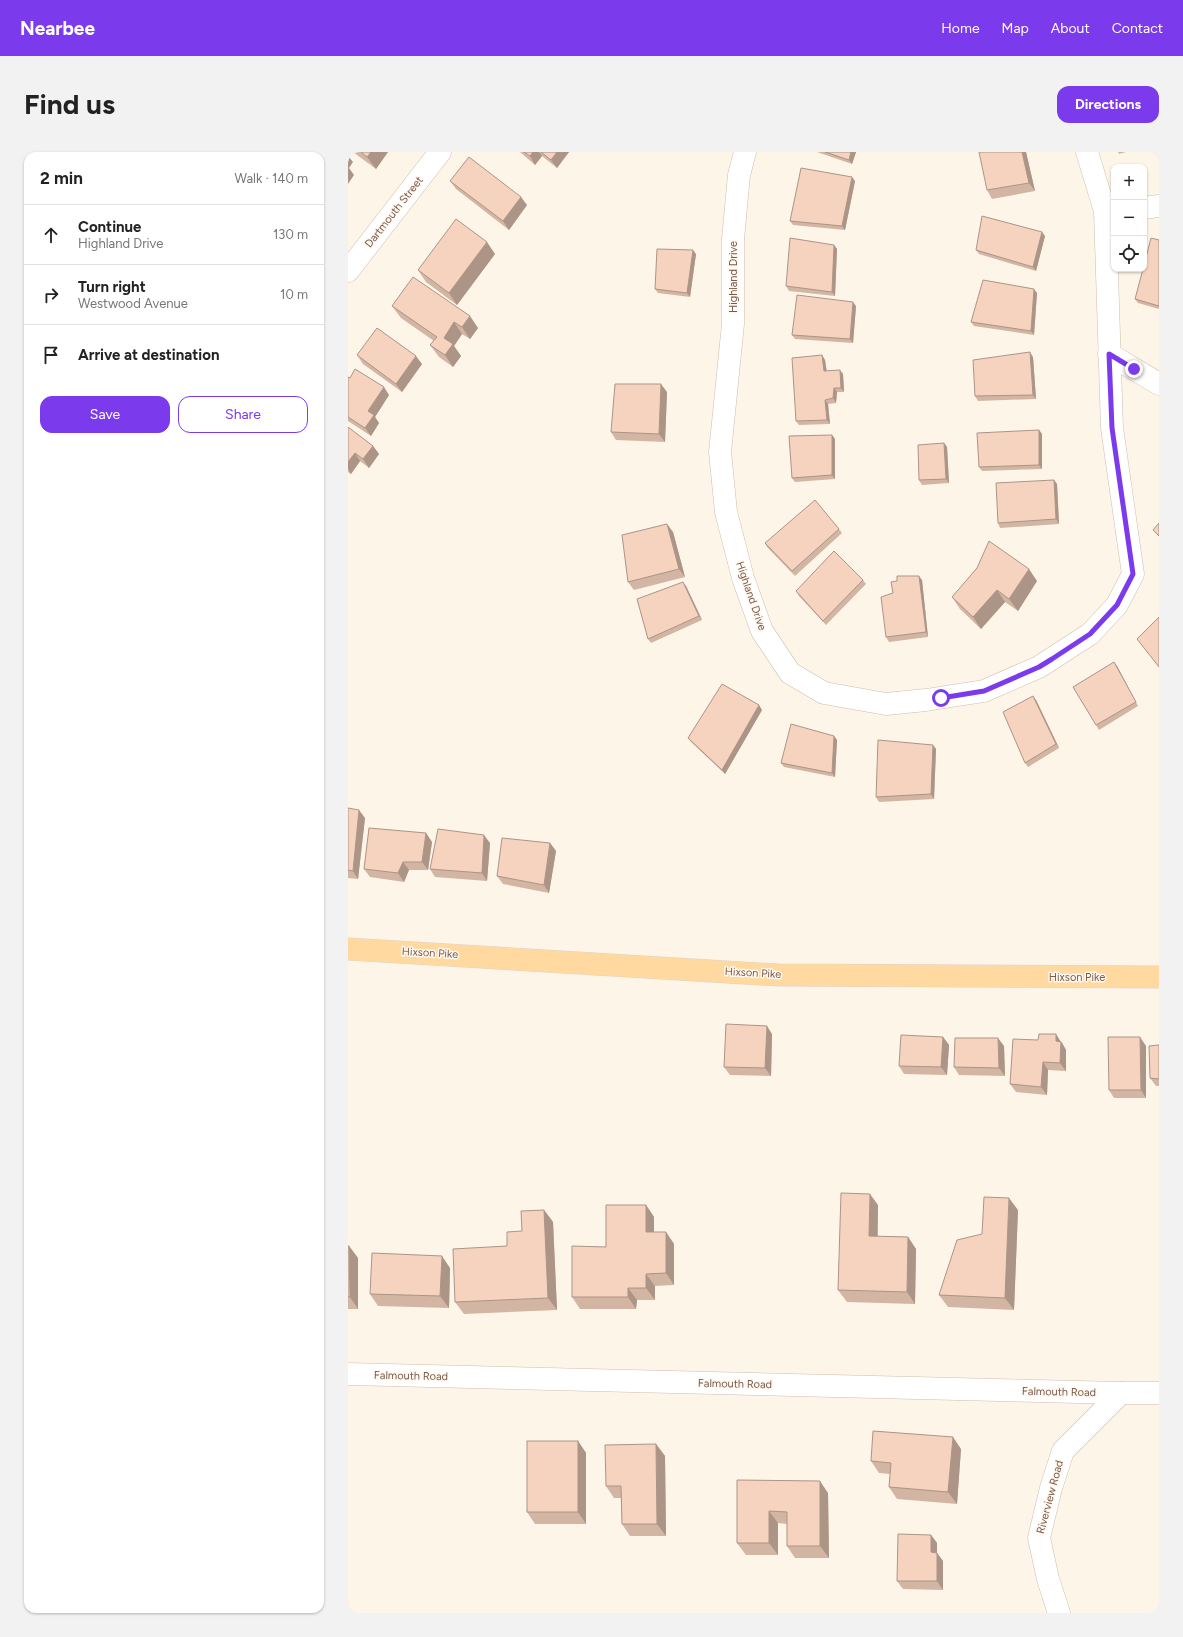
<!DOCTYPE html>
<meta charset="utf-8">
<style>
body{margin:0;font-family:Figtree,sans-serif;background:#f2f2f2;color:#222}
.controls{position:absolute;right:12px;top:12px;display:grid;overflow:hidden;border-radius:8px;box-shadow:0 1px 3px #0004}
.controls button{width:36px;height:36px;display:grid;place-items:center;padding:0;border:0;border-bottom:1px solid #e0e0e0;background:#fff;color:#222;font:20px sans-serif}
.stop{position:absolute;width:12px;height:12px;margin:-9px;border:3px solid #7c3aed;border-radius:50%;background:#fff}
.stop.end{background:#7c3aed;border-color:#fff;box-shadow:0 1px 4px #0008}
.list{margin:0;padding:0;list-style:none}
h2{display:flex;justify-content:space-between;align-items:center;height:52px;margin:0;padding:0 16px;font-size:17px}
h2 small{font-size:13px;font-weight:400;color:#767676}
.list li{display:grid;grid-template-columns:26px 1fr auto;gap:12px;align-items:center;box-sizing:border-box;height:60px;padding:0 16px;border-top:1px solid #e0e0e0}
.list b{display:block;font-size:15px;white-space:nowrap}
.list p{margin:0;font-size:13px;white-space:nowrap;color:#767676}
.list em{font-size:13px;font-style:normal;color:#767676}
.actions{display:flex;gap:8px;padding:12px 16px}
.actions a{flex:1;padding:9px 0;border:1px solid #7c3aed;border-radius:12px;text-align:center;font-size:14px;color:#7c3aed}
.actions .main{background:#7c3aed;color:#fff}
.icon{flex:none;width:22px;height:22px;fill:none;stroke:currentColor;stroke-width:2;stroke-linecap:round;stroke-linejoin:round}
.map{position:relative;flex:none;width:811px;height:1461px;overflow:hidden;border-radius:12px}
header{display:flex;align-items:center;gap:24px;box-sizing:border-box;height:56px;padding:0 20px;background:#7c3aed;color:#fff}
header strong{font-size:19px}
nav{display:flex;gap:22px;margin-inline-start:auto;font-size:14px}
.intro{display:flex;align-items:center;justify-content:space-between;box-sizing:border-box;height:96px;padding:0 24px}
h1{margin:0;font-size:28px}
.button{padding:10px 18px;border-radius:12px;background:#7c3aed;color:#fff;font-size:14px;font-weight:700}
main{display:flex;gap:24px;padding:0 24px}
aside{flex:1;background:#fff;border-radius:12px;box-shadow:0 1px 3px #0004}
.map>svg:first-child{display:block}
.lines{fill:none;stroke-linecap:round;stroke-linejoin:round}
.minor-casing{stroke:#d2bcad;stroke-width:23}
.primary-casing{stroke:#ddd4d0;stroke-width:23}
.minor{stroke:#fff;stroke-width:22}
.primary{stroke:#ffd99f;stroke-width:22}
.wall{fill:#d3b5a4}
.shaded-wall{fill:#ac9486}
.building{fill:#f5d3bf;stroke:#ac9486}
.route{stroke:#7c3aed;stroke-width:5}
.labels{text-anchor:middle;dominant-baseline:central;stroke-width:3;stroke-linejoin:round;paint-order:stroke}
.street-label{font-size:11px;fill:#7b5a4a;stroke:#fff9f1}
</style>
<header>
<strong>Nearbee</strong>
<nav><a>Home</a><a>Map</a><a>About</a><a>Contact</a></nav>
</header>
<div class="intro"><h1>Find us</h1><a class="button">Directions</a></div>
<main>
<aside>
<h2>2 min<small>Walk · 140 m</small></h2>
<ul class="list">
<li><svg class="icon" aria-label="ahead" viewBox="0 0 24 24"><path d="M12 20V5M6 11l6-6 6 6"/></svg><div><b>Continue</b><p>Highland Drive</p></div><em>130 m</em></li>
<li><svg class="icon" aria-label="right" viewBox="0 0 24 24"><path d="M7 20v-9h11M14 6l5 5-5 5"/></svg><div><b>Turn right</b><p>Westwood Avenue</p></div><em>10 m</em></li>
<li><svg class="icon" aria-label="arrive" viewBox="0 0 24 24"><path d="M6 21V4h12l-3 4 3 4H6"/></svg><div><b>Arrive at destination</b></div></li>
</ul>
<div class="actions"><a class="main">Save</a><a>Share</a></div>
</aside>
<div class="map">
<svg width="811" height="1461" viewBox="0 0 811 1461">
<rect width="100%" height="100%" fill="#fef5e9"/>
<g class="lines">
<g class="minor-casing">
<g id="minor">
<polyline points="397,0 391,23 385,87 385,172 372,300 378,360 395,426 414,479 442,521 476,541 538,552 578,548 636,539 691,515 742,482 769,453 785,422 764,276 757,59 739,0"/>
<polyline points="796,56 811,54"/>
<polyline points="0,119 92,0"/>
<polyline points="761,202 811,232"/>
<polyline points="0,1222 773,1241 811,1241"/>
<polyline points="711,1461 700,1427 691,1386 703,1336 715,1299 773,1241"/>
</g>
</g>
<g class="primary-casing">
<polyline id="primary" points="0,797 430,823 811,825"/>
</g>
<use href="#minor" class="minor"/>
<use href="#primary" class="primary"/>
</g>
<g class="wall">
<polygon points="5,0 40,0 28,17"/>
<polygon points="172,0 221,0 209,16 194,4 187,13"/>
<polygon points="469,0 508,0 504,12"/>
<polygon points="678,0 687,39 644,47 639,38"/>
<polygon points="770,0 778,0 771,2"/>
<polygon points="102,29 179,53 161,78 108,37"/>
<polygon points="507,29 497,78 445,73 442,69"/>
<polygon points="697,84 688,119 631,102 628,98"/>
<polygon points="811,88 811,157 790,151 787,147"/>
<polygon points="486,93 489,97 487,144 441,139 438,134"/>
<polygon points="147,102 109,153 78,130 70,118"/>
<polygon points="348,102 342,145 310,141 307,137"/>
<polygon points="689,141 686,183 626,174 623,170"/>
<polygon points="44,154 130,176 122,187 114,182 106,194 113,204 105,215 91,205 82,193 86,189 53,166"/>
<polygon points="508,154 505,191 447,187 444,183"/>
<polygon points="9,203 74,212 54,240 15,212"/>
<polygon points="474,203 477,208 479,219 495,222 496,240 489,240 488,251 480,252 482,272 451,273 448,269"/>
<polygon points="685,205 688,247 630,249 627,244"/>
<polygon points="0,225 41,243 27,265 31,271 23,284 0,269"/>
<polygon points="319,240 317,290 268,288 263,280"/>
<polygon points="0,275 25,294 31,302 21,316 12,309 3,322 0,320"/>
<polygon points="691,278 694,282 694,317 634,319 631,315"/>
<polygon points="484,283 487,287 487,327 447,330 444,326"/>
<polygon points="596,291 599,295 601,331 574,333 571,328"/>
<polygon points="706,328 709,332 711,372 652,376 650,371"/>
<polygon points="491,377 494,381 447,424 419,395 417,391"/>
<polygon points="325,380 337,425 286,438 280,430"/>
<polygon points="515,428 518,432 478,473 451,444 448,439"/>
<polygon points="574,428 580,485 541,490 538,485 545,441"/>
<polygon points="689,429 670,459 657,450 633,477 612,457 604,445"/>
<polygon points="338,434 354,468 303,491 300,487"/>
<polygon points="769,514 790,554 751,578 748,573"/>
<polygon points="688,548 711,596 680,615 677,611"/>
<polygon points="414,558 377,622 343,590 340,586"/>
<polygon points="486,584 489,588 487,625 436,615 433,611"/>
<polygon points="585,593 588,597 586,647 531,650 528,645"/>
<polygon points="0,656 17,666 10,727 0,726"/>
<polygon points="78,681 84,690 80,718 61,718 56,730 22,725 16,717"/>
<polygon points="142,691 139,729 87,725 82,717"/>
<polygon points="202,691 208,699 201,741 155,732 149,724"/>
<polygon points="424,882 423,924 382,923 376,915"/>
<polygon points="595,885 601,893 599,923 556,922 551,914"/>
<polygon points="690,888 714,890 718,898 718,919 700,918 699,943 668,940 662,932"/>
<polygon points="811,893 811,934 808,934 802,926"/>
<polygon points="656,894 657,924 611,923 606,915"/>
<polygon points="798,894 798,946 766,946 761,938"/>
<polygon points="298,1053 306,1065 306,1080 318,1080 326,1092 326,1133 307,1134 307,1148 289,1148 288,1157 232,1157 224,1145 258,1095"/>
<polygon points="530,1053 530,1084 560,1085 568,1097 567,1152 499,1150 490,1138"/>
<polygon points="196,1058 205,1070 209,1158 116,1162 107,1150 174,1079"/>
<polygon points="670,1058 666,1158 600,1155 591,1143"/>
<polygon points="0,1094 1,1094 10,1106 10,1157 0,1157"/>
<polygon points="102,1116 101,1156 30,1154 22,1142"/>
<polygon points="230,1289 238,1301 238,1372 187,1372 179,1360"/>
<polygon points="308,1292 317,1304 318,1384 282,1384 274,1372 273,1346 266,1346 258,1334"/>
<polygon points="613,1297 609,1352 549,1347 541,1335 542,1322 531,1321 523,1309"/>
<polygon points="389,1328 480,1341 481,1406 447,1406 439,1394 439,1372 430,1371 430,1403 398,1403 389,1391"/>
<polygon points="583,1383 589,1391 589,1401 595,1409 595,1438 555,1437 549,1429"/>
</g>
<g class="shaded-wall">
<polygon points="23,0 40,0 28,17 19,5"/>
<polygon points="185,0 191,0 194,4 187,13 182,4"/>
<polygon points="209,0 221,0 209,16 203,8"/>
<polygon points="503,0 508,0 504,12 501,8"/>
<polygon points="674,0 678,0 687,39 681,31"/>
<polygon points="0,4 5,10 1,16 6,23 0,32"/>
<polygon points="504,25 507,29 497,78 494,74"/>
<polygon points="173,45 179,53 161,78 155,69"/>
<polygon points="694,80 697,84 688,119 685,115"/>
<polygon points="139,90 147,102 109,153 101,141"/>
<polygon points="486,93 489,97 487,144 484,140"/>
<polygon points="345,98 348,102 342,145 339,141"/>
<polygon points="686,137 689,141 686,183 683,179"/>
<polygon points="505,150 508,154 505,191 502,187"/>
<polygon points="122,164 130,176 122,187 114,175"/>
<polygon points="106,170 114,182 106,194 113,204 105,215 97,203 96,186"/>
<polygon points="682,200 685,205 688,247 685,243"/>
<polygon points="474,203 477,208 479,224 476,219"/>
<polygon points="68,204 74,212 54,240 48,232"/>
<polygon points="492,218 495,222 496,240 493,236"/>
<polygon points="313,232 319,240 317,290 311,282"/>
<polygon points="36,235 41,243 27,265 31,271 23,284 17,276 20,259"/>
<polygon points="486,236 489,240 488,251 485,246"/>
<polygon points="477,248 480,252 482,272 479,268"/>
<polygon points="691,278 694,282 694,317 691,313"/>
<polygon points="484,283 487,287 487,327 484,323"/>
<polygon points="596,291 599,295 601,331 598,327"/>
<polygon points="25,294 31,302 21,316 15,307"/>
<polygon points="7,301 12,309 3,322 0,317 0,310"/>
<polygon points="706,328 709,332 711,372 708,367"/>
<polygon points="319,372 325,380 337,425 331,417"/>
<polygon points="681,417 689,429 670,459 661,447"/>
<polygon points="571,424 574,428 580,485 578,480"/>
<polygon points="335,430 338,434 354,468 351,464"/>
<polygon points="649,438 657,450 633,477 625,465"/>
<polygon points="766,510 769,514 790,554 788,550"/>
<polygon points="685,544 688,548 711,596 708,592"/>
<polygon points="411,553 414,558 377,622 374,618"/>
<polygon points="486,584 489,588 487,625 484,621"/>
<polygon points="585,593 588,597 586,647 583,642"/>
<polygon points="11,658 17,666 10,727 5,719"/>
<polygon points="78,681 84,690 80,718 74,710"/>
<polygon points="136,683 142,691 139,729 134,721"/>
<polygon points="202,691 208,699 201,741 196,733"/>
<polygon points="55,710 61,718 56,730 50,721"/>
<polygon points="419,874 424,882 423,924 417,916"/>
<polygon points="708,882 718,898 718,919 712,911 708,889"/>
<polygon points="595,885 601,893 599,923 593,915"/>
<polygon points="792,885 798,894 798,946 793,938"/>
<polygon points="650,886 656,894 657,924 651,916"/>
<polygon points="695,910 700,918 699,943 693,935"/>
<polygon points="522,1042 530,1053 529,1096 521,1084"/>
<polygon points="661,1046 670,1058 666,1158 657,1146"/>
<polygon points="298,1053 306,1065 306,1092 298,1080"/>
<polygon points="196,1058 205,1070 209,1158 200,1146"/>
<polygon points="318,1080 326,1092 326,1133 318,1121"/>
<polygon points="560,1085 568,1097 567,1152 559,1140"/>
<polygon points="1,1094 10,1106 10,1157 2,1145"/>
<polygon points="94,1104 102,1116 101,1156 92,1144"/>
<polygon points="298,1122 307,1134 307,1148 298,1136"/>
<polygon points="280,1136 289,1148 288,1157 280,1145"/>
<polygon points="605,1285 613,1297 609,1352 600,1340"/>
<polygon points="230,1289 238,1301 238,1372 230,1360"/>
<polygon points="308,1292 317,1304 318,1384 309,1372"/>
<polygon points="472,1329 480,1341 481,1406 472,1394"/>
<polygon points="421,1359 430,1371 430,1403 421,1391"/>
<polygon points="583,1383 589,1391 589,1409 583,1400"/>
<polygon points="589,1401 595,1409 595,1438 589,1429"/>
</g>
<g class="building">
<polygon points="13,0 23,0 19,5"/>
<polygon points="176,0 185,0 182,4"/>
<polygon points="193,0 209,0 203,8"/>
<polygon points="477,0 503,0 501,8"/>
<polygon points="631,0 674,0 681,31 639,38"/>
<polygon points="121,5 173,45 155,69 102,29"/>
<polygon points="453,16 504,25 494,74 442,69"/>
<polygon points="634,64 694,80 685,115 628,98"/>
<polygon points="108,67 139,90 101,141 70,118"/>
<polygon points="442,86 486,93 484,140 438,134"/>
<polygon points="803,86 811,88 811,154 787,147 795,117 796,117 796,113"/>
<polygon points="309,97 345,98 339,141 307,137"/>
<polygon points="65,125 122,164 114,175 106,170 96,186 105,192 97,203 82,193 89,185 44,154"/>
<polygon points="635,128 686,137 683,179 623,170"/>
<polygon points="449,143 505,150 502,187 444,183"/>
<polygon points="29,176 68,204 48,232 9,203"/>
<polygon points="682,200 685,243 627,244 625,208"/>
<polygon points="474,203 476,219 492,218 493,236 486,236 485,246 477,248 479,268 448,269 444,206"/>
<polygon points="7,217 36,235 20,259 26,263 17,276 0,265 0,225 2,226"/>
<polygon points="267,232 313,232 311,282 263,280"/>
<polygon points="0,275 25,294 15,307 7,301 0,310"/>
<polygon points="691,278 691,313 631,315 629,281"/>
<polygon points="484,283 484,323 444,326 441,284"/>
<polygon points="596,291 598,327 571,328 570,293"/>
<polygon points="706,328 708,367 650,371 648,331"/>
<polygon points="467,348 491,377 444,419 417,391"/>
<polygon points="811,371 811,384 805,378"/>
<polygon points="319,372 331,417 280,430 274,383"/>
<polygon points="641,389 681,417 661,447 649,438 625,465 604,445 629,416"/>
<polygon points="486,399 515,428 475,469 448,439"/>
<polygon points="549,424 571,424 578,480 538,485 533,445 545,441 543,430 549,429"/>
<polygon points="335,430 351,464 300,487 289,447"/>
<polygon points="811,465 811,515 789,487"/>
<polygon points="766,510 788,550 748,573 725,535"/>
<polygon points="374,532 411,553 374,618 340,586"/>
<polygon points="685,544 708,592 677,611 655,560"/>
<polygon points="443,572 486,584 484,621 433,611"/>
<polygon points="530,588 585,593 583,642 528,645"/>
<polygon points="0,656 11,658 5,719 0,718"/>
<polygon points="21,676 78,681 74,710 55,710 50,721 16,717"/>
<polygon points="90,677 136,683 134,721 82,717"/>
<polygon points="154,686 202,691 196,733 149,724"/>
<polygon points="378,872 419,874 417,916 376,915"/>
<polygon points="691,882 708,882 708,889 713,890 712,911 695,910 693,935 662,932 665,887 690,888"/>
<polygon points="553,883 595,885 593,915 551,914"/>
<polygon points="760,885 792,885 793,938 761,938"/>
<polygon points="607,886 650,886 651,916 606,915"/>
<polygon points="811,893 811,927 802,926 801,894"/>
<polygon points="493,1041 522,1042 521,1084 560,1085 559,1140 490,1138"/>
<polygon points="636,1045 661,1046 657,1146 591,1143 609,1088 634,1082"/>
<polygon points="258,1053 298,1053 298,1080 318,1080 318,1121 298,1122 298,1136 280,1136 280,1145 224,1145 224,1094 258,1095"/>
<polygon points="196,1058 200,1146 107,1150 105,1097 159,1094 159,1080 174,1079 173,1059"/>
<polygon points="0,1094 1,1094 2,1145 0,1145"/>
<polygon points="24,1101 94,1104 92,1144 22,1142"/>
<polygon points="525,1279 605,1285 600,1340 541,1335 543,1311 523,1309"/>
<rect x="179" y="1289" width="51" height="71"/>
<polygon points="308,1292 309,1372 274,1372 273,1334 258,1334 257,1293"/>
<polygon points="389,1328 472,1329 472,1394 439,1394 439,1360 421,1359 421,1391 389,1391"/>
<polygon points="550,1382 583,1383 583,1400 589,1401 589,1429 549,1429"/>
</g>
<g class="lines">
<polyline class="route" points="593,546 636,539 691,515 704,507 742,482 769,453 785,422 764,276 761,202 786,217"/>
</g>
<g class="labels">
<g class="street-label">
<text transform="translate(46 60) rotate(-52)">Dartmouth Street</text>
<text transform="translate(385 125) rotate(-90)">Highland Drive</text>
<text transform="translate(403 444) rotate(71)">Highland Drive</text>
<text transform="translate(82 801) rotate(3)">Hixson Pike</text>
<text transform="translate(405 821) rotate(3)">Hixson Pike</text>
<text x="729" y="825">Hixson Pike</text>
<text transform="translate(63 1224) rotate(1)">Falmouth Road</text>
<text transform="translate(387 1232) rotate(1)">Falmouth Road</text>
<text transform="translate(711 1240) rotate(1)">Falmouth Road</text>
<text transform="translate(702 1345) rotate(-75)">Riverview Road</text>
</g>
</g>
</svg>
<div class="controls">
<button>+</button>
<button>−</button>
<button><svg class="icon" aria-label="locate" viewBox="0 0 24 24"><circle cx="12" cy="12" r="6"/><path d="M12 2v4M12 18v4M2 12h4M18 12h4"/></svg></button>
</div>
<div class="stop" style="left:593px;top:546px"></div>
<div class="stop end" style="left:786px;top:217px"></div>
</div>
</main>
